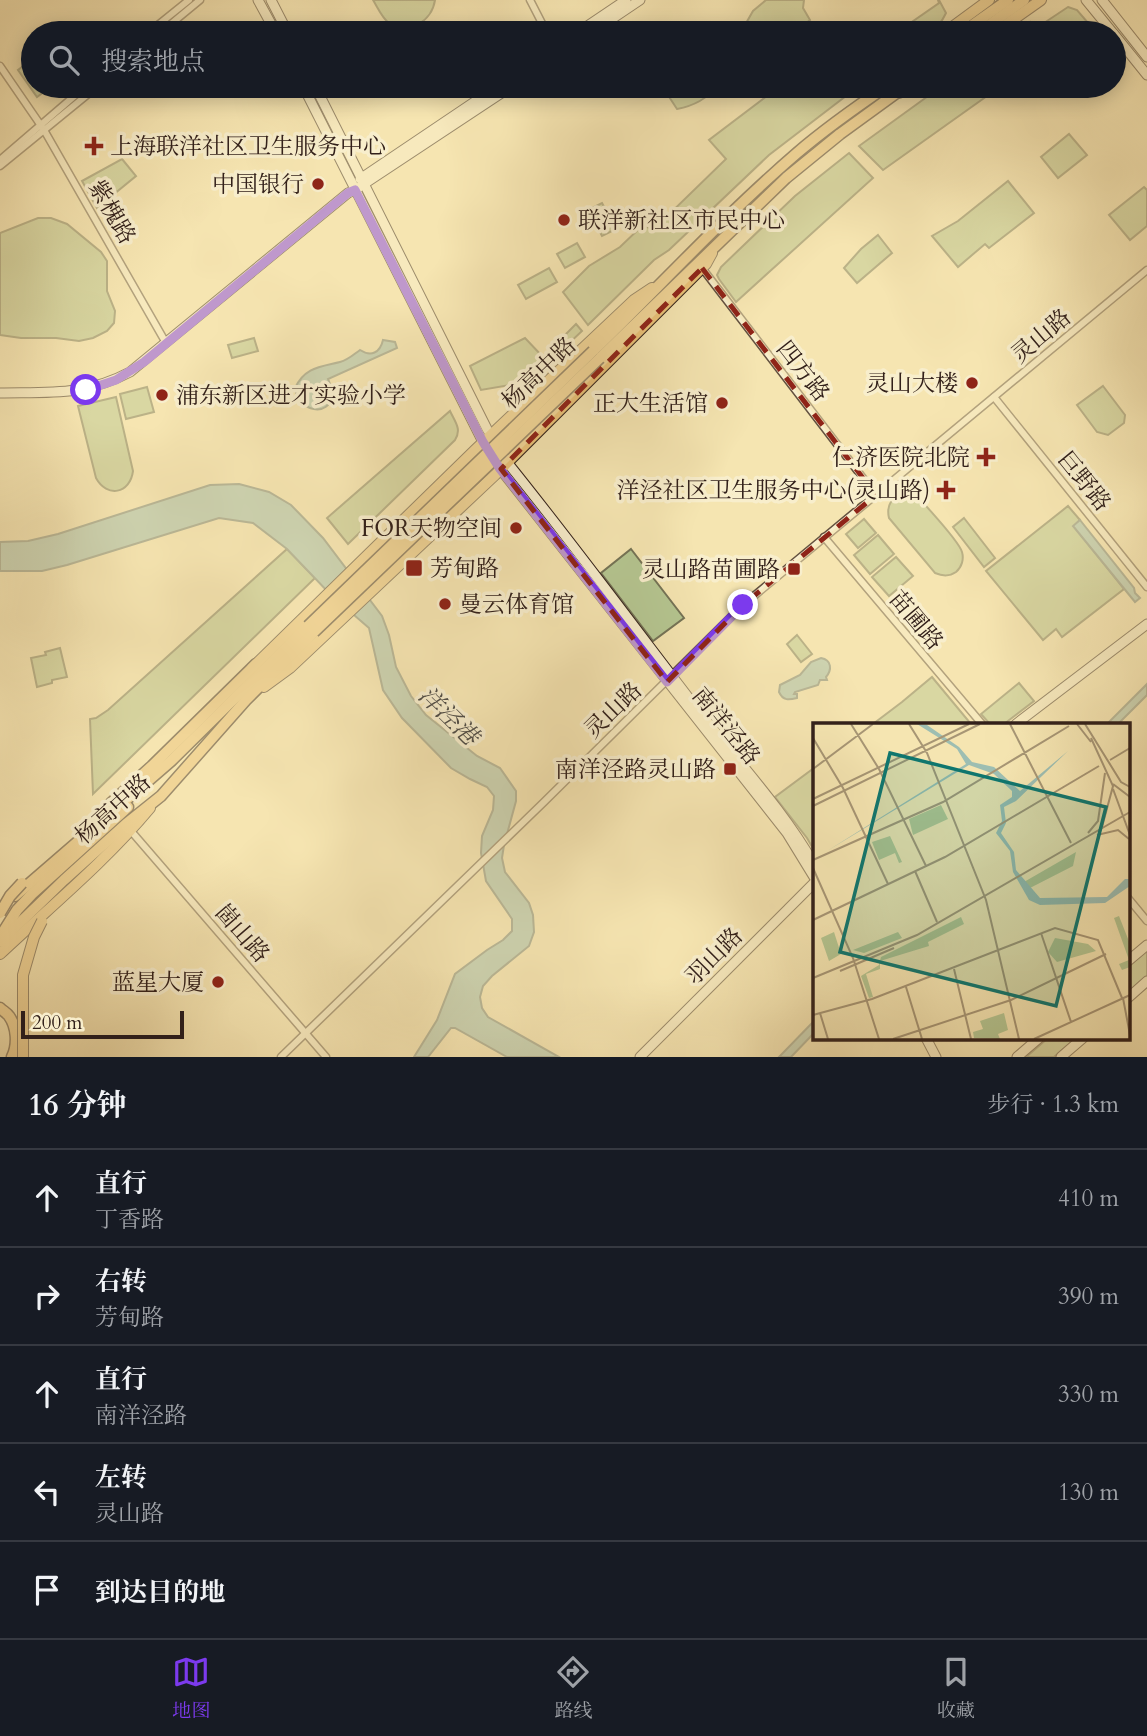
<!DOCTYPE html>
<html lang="zh">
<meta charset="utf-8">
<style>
body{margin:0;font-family:Cardo,"Noto Serif SC",serif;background:#20242c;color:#f1f3f6}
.scale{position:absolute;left:21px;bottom:18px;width:163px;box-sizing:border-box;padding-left:7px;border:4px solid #32201a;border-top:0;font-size:19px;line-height:24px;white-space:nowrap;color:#32201a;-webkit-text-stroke:5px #f8eecc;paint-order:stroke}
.stop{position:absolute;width:21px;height:21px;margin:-16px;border:5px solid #7c3aed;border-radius:50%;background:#fff}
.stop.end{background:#7c3aed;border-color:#fff;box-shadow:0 2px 7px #0008}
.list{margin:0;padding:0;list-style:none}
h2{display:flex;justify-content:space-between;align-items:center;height:91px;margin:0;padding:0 28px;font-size:30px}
h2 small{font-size:23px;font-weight:400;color:#9ea1a6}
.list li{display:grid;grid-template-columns:46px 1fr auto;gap:21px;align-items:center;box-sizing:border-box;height:98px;padding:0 28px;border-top:2px solid #363941}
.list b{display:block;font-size:26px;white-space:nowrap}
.list p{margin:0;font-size:23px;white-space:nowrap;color:#9ea1a6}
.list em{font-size:23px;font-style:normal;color:#9ea1a6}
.icon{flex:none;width:38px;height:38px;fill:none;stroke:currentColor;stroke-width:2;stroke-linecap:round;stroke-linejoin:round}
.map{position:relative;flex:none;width:1147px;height:1057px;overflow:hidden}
.search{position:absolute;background:#171b24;box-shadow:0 4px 18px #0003;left:21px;right:21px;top:21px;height:77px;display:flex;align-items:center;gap:18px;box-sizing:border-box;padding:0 24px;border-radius:38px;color:#9ea1a6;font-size:26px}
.sheet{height:581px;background:#171b24}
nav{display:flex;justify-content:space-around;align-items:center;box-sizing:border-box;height:98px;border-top:2px solid #363941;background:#171b24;font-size:19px;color:#9ea1a6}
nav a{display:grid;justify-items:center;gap:4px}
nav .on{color:#7c3aed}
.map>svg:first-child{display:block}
.green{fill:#b5c691;stroke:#747356;stroke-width:2}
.water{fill:#9dbeb2;stroke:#727f75;stroke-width:2}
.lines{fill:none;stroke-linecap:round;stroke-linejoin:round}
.street-casing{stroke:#635140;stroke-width:9}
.secondary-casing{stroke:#32201a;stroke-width:11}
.primary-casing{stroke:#32201a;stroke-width:12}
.highway-casing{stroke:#32201a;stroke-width:13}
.street{stroke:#f8eecc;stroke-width:6}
.secondary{stroke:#f8eecc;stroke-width:9}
.primary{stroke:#eac278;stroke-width:10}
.highway{stroke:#eac278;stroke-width:10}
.primary-bridge-casing{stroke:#32201a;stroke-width:12;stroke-linecap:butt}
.highway-bridge-casing{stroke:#32201a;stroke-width:13;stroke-linecap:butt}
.primary-bridge{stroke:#eac278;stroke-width:10}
.highway-bridge{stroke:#eac278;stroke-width:10}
.route{stroke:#7c3aed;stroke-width:9}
.marked{fill:none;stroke:#8f2418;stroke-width:5;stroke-dasharray:14 9;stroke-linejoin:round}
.poi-dot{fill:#8f2418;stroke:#f8eecc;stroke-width:2.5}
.labels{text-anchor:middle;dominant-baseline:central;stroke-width:7;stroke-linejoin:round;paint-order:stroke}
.poi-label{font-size:23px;fill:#32201a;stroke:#f8eecc;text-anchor:end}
.street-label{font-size:23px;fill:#32201a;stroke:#f8eecc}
.water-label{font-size:24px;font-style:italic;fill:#524f48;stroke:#f8eecc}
.inset-road{fill:none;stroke:#a79675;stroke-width:2}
.view{fill:#0f766e;fill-opacity:0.15;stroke:#0f766e;stroke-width:3.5}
.inset-edge{fill:none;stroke:#32201a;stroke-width:3.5}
</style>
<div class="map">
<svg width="1147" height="1057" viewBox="0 0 1147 1057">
<rect width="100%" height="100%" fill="#f5e5b1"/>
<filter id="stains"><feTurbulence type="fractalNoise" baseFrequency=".00286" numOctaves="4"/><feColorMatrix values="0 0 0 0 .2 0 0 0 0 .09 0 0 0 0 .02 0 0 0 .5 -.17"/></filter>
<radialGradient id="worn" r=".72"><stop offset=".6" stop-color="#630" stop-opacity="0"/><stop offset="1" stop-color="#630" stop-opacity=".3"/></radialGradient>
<g class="green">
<path d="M373,0H435C432,21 409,36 389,23C382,18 378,8 373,0Z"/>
<polygon points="766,0 804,0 803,8 810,20 794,33 745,33 743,26 745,25 753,11"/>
<path d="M938,0H939L946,13C934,39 921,33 896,33L939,3Z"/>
<polygon points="1068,7 1077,10 1089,24 1075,33 1015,33 1030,22 1035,29"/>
<polygon points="30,61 33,65 33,86 48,86 49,88 37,97 18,70"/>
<path d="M662,86H717C707,99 693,106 677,109Z"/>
<polygon points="780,86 859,86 769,155 669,250 654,260 588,325 563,292 589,266 620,247 644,224 652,231 726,159 709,140"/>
<polygon points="942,86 1001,86 883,170 859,146"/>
<polygon points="1069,134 1087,155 1058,178 1041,157"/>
<polygon points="849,153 873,178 736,302 719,279 717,275 721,267 795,196"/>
<polygon points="122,159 136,176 97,208 82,181"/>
<polygon points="1008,181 1034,213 989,248 985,244 958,267 932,236 958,221"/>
<polygon points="1144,187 1147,190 1147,226 1130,240 1109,215"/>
<polygon points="602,203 616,229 602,236 588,210"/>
<polygon points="38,218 51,218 67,224 101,252 107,261 107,291 115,311 114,323 107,331 93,338 79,341 56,338 21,338 0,335 0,233"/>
<polygon points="878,235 892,253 857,283 844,268 861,249"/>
<polygon points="577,243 585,257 565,268 557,254"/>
<polygon points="549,268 557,282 526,299 518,285"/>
<polygon points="576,324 582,331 528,382 481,390 470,366 525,338 543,357"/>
<polygon points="254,338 258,351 232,358 228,345"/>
<polygon points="1103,386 1125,415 1124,423 1108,435 1097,432 1077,405"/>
<polygon points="147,387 154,412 126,419 120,394"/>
<path d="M116,397L133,471C130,494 107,498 96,478L78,406Z"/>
<path d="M450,411C455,422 462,429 455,440L348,544L327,518Z"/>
<path d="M905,493L916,496L921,500C929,510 959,541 962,552C964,559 962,567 956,572C949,577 942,576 935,573L889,518C886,505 892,496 905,493Z"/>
<polygon points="1068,506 1080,520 1074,526 1124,589 1062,637 1056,629 1043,640 986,571"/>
<polygon points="964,518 995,558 984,567 953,527"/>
<polygon points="864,519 876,533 858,548 846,534"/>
<polygon points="878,535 894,554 870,574 854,555"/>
<polygon points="287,549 315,578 93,794 90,719 96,718 108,710"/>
<polygon points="631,549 684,618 653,641 601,573"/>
<polygon points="896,557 913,576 889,596 872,577"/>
<polygon points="797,635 812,654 801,662 787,644"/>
<polygon points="60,648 67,677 52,680 52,683 37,687 31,658 46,655 45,652"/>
<polygon points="932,677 971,724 873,724 902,702"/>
<polygon points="1019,683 1034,701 1004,724 989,723 981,714"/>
<polygon points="814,768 814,850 807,838 775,797"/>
<polygon points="1147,949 1147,976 1128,992 1128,967"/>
<polygon points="1048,1038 1076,1038 1054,1057 1026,1057"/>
</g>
<g class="water">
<path d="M383,340L395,342L397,348L328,379C330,384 333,390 332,395C329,418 299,412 295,388C305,367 320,367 340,362C348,360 353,355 360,350C371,357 380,353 383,340Z"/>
<polygon points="239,484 269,492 291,505 323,538 382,616 389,635 396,667 411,696 426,715 477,756 500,768 516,791 516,801 504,845 502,858 505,872 529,903 533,915 534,932 529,946 492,976 483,986 480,997 482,1008 488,1017 559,1057 507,1057 455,1028 451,1028 428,1057 414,1057 437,1020 455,974 487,950 503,940 512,931 512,919 486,881 481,853 482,836 493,810 494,796 487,787 470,779 451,768 402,718 383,690 369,628 331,595 287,549 253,523 219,518 67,565 42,571 0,571 0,542 28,541 58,534 210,485"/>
<polygon points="1080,520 1134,588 1135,593 1140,598 1135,602 1073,526"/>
<path d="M821,658C832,660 832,670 826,677L827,680H820L818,685L795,692L794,694H797V698C789,700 783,701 779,692L780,685L800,675L811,662Z"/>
<polygon points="1147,684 1147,695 1118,724 1107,724"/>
<polygon points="814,1021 814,1033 791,1057 779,1057"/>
</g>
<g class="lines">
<g class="street-casing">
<g id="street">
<polyline points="530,0 547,33"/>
<polyline points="148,33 189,0"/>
<polyline points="160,33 200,0"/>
<polyline points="0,66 44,130 166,343"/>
<polyline points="0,160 86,86"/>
<polyline points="0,166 98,86"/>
<polyline points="702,268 876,495"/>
<polyline points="994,397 1147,587"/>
<polyline points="824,537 982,724"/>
<polyline points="131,831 326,1057"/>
<polyline points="1128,898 1147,921"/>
<polyline points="281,1057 544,802 743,605 1147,270"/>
</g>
</g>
<g class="secondary-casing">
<g id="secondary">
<polyline points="258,0 276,33"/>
<polyline points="271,0 288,33"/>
<polyline points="1086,0 1113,33"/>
<polyline points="1102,0 1147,57"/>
<polyline points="577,33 626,0"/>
<polyline points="591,33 640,0"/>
<polyline points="1114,34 1147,75"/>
<polyline points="303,86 483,442 505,475 787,833 814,877"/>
<path d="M315,86L487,429L507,462C574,545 637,631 702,715C740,764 783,810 814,864"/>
<polyline points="360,179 498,86"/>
<path d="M0,393C49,392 85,396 130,372L348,193L355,190L512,86"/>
<polyline points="1016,724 1147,624"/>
<polyline points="1128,961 1147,945"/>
<polyline points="1128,998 1147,981"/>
<polyline points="926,1038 936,1057"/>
<polyline points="640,1057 814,883"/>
<polyline points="1017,1057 1039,1038"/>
<polyline points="1061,1057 1083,1038"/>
</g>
</g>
<g class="primary-casing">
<g id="primary">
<polyline points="944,33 989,0"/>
<polyline points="994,33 1041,0"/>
<polyline points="899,93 917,86"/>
<polyline points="252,668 476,449 634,300 652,288"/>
<polyline points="264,687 290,668 495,475 706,264 712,253"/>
<path d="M0,954C51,906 105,862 150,808"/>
</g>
</g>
<g class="highway-casing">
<g id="highway">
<polyline points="961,33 1008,0"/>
<polyline points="978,33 1024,0"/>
<path d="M593,351C661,285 725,215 797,153C825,129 856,107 887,86"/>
<polyline points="600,358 786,178 840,134 906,86"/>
<polyline points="111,803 152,766 256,664"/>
<polyline points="15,896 171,761 308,626"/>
<polyline points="0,937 17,910 32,894 128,807"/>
<polyline points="0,942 64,880 126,824 161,796 246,700 314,632"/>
<path d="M0,1008C3,1011 7,1013 9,1016C17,1027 18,1045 12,1057"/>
</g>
</g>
<use href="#street" class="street"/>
<use href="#secondary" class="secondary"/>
<use href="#primary" class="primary"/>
<use href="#highway" class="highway"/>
<g class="primary-bridge-casing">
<polyline id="primary-bridge" points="23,1057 23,975 34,937 42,921"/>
</g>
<g class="highway-bridge-casing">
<g id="highway-bridge">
<polyline points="308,626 593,351"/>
<polyline points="314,632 600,358"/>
<polyline points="0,913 10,896 22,883"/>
</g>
</g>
<use href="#primary-bridge" class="primary-bridge"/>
<use href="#highway-bridge" class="highway-bridge"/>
</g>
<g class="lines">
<polyline class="route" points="86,390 116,380 144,362 348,193 355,190 483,442 500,469 667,682 743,605"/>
</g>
<path d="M0 0H1147V1057H0ZM702,268L876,495L743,605L667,682L501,469Z" fill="#f5e5b1" fill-opacity=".55" fill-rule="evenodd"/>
<path class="marked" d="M702,268L876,495L743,605L667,682L501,469Z"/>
<g class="poi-dot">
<path d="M90.5 135.5h7v7h7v7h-7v7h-7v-7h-7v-7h7z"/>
<circle cx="318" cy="184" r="7"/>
<circle cx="564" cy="220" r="7"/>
<circle cx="972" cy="383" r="7"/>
<circle cx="162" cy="395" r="7"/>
<circle cx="722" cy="403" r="7"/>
<path d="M982.5 446.5h7v7h7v7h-7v7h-7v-7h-7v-7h7z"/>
<path d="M942.5 479.5h7v7h7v7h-7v7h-7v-7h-7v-7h7z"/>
<circle cx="516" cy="528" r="7"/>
<rect x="405" y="559" width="18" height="18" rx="3.5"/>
<rect x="787" y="562" width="14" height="14" rx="3.5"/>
<circle cx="445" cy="604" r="7"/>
<rect x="723" y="762" width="14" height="14" rx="3.5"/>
<circle cx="218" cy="982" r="7"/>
</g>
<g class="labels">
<g class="poi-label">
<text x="110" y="146" text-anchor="start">上海联洋社区卫生服务中心</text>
<text x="304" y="184">中国银行</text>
<text x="578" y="220" text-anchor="start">联洋新社区市民中心</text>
<text x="958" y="383">灵山大楼</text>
<text x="176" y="395" text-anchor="start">浦东新区进才实验小学</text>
<text x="708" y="403">正大生活馆</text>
<text x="970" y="457">仁济医院北院</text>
<text x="930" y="490">洋泾社区卫生服务中心(灵山路)</text>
<text x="502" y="528">FOR天物空间</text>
<text x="430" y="568" text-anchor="start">芳甸路</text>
<text x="780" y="569">灵山路苗圃路</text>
<text x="459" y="604" text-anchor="start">曼云体育馆</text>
<text x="716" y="769">南洋泾路灵山路</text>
<text x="204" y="982">蓝星大厦</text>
</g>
<g class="street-label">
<text transform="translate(112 212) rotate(60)">紫槐路</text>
<text transform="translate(1041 336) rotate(-40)">灵山路</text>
<text transform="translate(803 371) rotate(52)">四方路</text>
<text transform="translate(539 373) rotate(-44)">杨高中路</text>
<text transform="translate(1084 481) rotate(51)">巨野路</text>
<text transform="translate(916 620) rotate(50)">苗圃路</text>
<text transform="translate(613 710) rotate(-44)">灵山路</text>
<text transform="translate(726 726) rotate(51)">南洋泾路</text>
<text transform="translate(113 809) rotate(-42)">杨高中路</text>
<text transform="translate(242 933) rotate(49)">崮山路</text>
<text transform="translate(714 956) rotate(-45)">羽山路</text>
</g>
<g class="water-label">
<text transform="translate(448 716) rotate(44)">洋泾港</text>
</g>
</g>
<g transform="translate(813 723)">
<rect width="317" height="317" fill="#f5e5b1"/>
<path d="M128,82L135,96L100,112L96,96ZM77,113L89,139L86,140L82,130L66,137L59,119ZM263,129L260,143L215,166L211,159ZM306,193L317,221V244L309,247L306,241L316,237L301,195ZM148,194L151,201L115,219L116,223L67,238V246L53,251L60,274L56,275L48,253L66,242L68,234ZM21,209L28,231L16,238L8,215ZM85,209L89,215L51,230L40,227ZM242,215L275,221L283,228L244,239L235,229ZM191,290L195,307L185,311L187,316L161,315L160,309L170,306L167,298Z" fill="#b5c691"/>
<path d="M104,1L114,2L146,24L159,39L181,44L207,68L255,28L203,78L191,84L193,100L188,110L201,129L203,147L227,175L294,174L312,156H317V163L292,180L227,182L216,177L200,149L197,128L183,110L189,98L187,82L199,74V68L181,51L156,42L14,128L153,41L144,26Z" fill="#9dbeb2"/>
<path class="inset-road" d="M38,1L66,46L113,143M96,1L114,30L173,177L206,316M197,1L258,120M264,1L278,19M272,1L308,59L317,64M0,15L30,65L75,161M278,15L300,63L289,104M297,37L317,25M0,46L60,1M300,61L317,74M300,66L317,112M0,76L156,1M0,83L167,1M275,110L285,98L292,50M284,112L305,107L316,116M0,137L130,79L256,3M0,145L40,235L66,316M102,148L124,199M0,197L132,134L286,43M228,210L258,299M141,246L158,316M27,248L81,225M0,255L104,212L317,89M93,264L109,316M310,275L317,312M7,290L15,316M0,292L59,276L242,205L285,217L309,275M80,316L198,277L293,231M221,316L317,272"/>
<path class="view" d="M77,30L293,84L243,283L27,229Z"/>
<rect width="317" height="317" class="inset-edge"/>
</g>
<rect width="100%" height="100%" filter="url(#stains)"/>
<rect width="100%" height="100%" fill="url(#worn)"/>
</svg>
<div class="scale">200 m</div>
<div class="stop" style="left:86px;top:390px"></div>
<div class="stop end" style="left:743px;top:605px"></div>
<div class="search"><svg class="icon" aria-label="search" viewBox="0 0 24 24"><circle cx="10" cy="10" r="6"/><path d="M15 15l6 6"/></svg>搜索地点</div>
</div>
<section class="sheet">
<h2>16 分钟<small>步行 · 1.3 km</small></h2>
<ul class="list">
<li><svg class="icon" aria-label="ahead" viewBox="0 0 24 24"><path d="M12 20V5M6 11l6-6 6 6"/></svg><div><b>直行</b><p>丁香路</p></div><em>410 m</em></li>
<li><svg class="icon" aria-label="right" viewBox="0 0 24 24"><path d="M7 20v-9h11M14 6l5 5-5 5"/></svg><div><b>右转</b><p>芳甸路</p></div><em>390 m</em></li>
<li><svg class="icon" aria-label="ahead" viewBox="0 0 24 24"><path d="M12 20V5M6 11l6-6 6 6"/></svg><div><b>直行</b><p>南洋泾路</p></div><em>330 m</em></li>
<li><svg class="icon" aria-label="left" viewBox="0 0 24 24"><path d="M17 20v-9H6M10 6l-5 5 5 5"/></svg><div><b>左转</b><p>灵山路</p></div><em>130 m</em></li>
<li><svg class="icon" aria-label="arrive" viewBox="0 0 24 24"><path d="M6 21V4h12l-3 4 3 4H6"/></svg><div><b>到达目的地</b></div></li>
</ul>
</section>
<nav>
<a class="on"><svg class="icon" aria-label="map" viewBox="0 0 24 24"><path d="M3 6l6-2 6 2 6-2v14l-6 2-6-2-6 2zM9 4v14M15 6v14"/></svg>地图</a>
<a><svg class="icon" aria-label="directions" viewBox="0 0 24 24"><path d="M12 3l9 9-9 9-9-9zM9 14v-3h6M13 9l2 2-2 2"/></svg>路线</a>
<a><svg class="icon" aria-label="saved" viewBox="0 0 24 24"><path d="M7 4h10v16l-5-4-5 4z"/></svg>收藏</a>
</nav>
